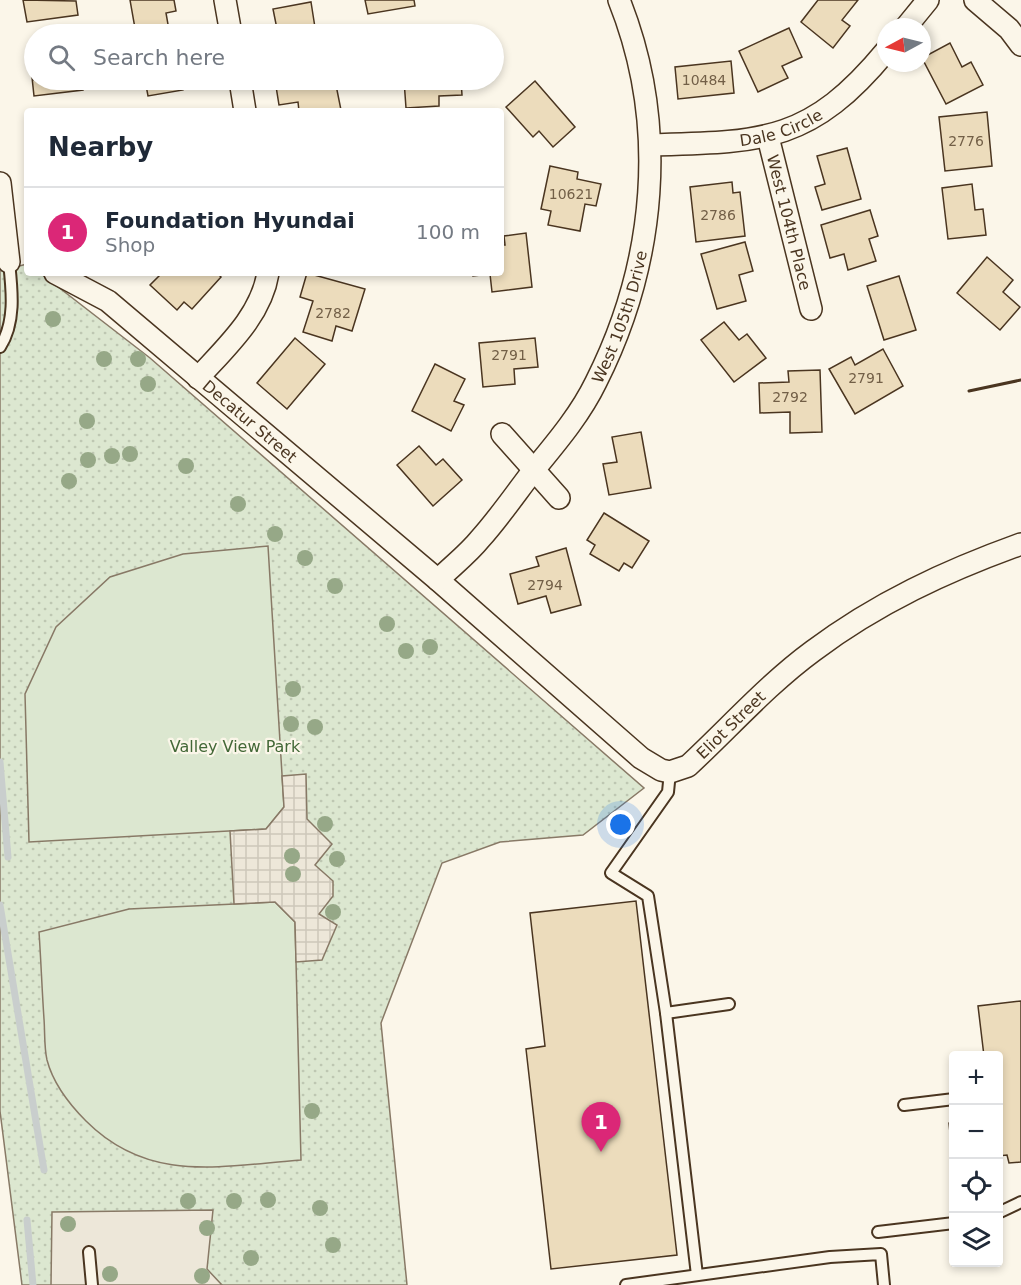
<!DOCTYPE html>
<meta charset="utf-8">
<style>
body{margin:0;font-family:"DejaVu Sans",sans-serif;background:#f6f6f7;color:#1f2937}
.controls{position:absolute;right:18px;bottom:18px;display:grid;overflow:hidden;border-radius:6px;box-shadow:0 3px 9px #0003}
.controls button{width:54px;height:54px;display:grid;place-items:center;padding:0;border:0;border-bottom:2px solid #e0e1e3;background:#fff;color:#1f2937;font:30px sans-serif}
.compass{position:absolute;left:877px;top:18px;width:54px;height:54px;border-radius:50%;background:#fff;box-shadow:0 3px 9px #0003;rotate:263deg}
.you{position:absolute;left:621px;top:825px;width:21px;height:21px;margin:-15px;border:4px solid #fff;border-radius:50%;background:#1a73e8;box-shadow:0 0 0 9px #1a73e833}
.badge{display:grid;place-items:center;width:39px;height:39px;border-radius:50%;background:#db2777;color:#fff;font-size:20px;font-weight:700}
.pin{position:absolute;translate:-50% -50px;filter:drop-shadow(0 2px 3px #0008)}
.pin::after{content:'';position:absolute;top:32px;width:21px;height:18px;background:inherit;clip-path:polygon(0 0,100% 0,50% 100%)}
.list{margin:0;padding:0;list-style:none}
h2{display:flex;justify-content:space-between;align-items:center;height:78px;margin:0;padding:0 24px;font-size:26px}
h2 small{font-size:20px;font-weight:400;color:#747a83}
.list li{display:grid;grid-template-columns:39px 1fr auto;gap:18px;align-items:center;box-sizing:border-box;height:90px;padding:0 24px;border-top:2px solid #e0e1e3}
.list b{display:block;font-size:22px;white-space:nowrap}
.list p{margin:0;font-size:20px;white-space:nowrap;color:#747a83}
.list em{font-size:20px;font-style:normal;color:#747a83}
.icon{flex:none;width:33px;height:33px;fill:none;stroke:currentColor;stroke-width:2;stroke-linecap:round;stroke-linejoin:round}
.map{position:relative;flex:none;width:1021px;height:1285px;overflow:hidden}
.search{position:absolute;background:#fff;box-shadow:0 3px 9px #0003;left:24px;top:24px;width:480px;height:66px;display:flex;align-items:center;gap:15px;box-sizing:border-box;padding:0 21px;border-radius:33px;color:#747a83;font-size:22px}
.panel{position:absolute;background:#fff;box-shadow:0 3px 9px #0003;left:24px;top:108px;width:480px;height:168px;border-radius:6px}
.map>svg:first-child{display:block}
.green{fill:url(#green-dots);stroke:#887966;stroke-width:1.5}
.pitch{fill:#dce7d0;stroke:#887966;stroke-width:1.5}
.parking{fill:#ede7d9;stroke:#887966;stroke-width:1.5}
.plaza{fill:url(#plaza-grid);stroke:#887966;stroke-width:1.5}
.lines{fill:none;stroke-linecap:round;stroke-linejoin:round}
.stream{stroke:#c9cecd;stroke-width:7}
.building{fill:#ecdcbc;stroke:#4a3520;stroke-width:1.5}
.service-casing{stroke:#4a3520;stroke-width:14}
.minor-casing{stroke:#4a3520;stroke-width:24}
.service{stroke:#fbf6e9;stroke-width:10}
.minor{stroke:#fbf6e9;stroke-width:21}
.wall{stroke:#4a3520;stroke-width:3}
.tree{fill:#96a887}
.labels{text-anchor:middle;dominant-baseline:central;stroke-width:4.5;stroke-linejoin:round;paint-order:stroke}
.number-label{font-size:14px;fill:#725f47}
.street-label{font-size:16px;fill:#4a3520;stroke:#fbf6e9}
.park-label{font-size:16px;fill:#436837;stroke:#fbf6e9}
</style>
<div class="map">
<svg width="1021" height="1285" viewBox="0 0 1021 1285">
<defs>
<pattern id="green-dots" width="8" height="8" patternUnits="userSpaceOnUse" patternTransform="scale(1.5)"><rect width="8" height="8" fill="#dce7d0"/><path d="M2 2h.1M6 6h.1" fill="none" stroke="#bec7b2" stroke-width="1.8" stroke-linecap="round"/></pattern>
<pattern id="plaza-grid" width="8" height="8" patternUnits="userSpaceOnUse" patternTransform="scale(1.5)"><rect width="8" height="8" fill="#ede7d9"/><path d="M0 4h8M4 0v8" fill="none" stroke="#cdc7ba"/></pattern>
</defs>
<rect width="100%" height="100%" fill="#fbf6e9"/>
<polygon class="green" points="27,264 27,273 40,273 150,358 644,788 583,835 500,842 442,863 381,1023 407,1285 22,1285 0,1111 0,271"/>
<g class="pitch">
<polygon points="268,546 284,807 266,829 29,842 25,694 56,627 110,577 183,554"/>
<path d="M275,902L295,922L301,1160C220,1166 149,1184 86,1121C69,1104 53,1083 47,1060C44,1047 45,1032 44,1019C42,990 41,961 39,932L129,909Z"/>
</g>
<polygon class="parking" points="213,1210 207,1269 222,1285 51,1285 52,1212"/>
<polygon class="plaza" points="306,774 307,819 332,844 315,865 333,881 333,896 319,914 337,925 322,960 296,962 295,922 275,902 234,904 230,831 266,829 284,807 282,776"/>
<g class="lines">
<g class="stream">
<polyline points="0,762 8,857"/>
<polyline points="0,905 44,1170"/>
<polyline points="27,1220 33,1285"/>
</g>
</g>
<g class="building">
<polygon points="23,0 76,1 78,15 27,22"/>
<polygon points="130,0 174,0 176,11 166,13 169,30 136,34"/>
<polygon points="365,0 414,0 415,6 368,14"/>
<polygon points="818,0 858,0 842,20 850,26 833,48 801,22"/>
<polygon points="311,2 316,34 278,34 273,9"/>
<polygon points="789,28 802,57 782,66 788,78 758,92 739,51"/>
<polygon points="950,43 962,67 971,62 983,85 946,104 922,58"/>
<polygon points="29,49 34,49 34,80 82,80 83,90 34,96"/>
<polygon points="731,61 734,93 678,99 675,67"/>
<polygon points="145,80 182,80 183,90 148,96"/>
<polygon points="275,80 335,80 341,110 299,111 298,102 279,105"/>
<polygon points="404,80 461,80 462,95 439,96 439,106 406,108"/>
<polygon points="535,81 575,127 553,147 539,131 533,137 506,107"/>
<polygon points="987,112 992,166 945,171 939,117"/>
<polygon points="847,148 861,199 822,210 815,187 825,184 817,156"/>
<polygon points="550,166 578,172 577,179 601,184 596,206 585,204 580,231 548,225 551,211 541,209"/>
<polygon points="732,182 733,193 740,192 745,236 696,242 690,187"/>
<polygon points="972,184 975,210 983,209 986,235 948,239 942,188"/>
<polygon points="870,210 878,236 869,239 876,261 848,270 844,254 830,258 821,225"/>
<polygon points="526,233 532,287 492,292 490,274 473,276 473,273 501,273 501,245 505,245 504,236"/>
<polygon points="745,242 753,271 739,275 746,301 717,309 701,254"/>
<polygon points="987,257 1013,280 1003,292 1020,307 1000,330 957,293"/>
<polygon points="162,273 217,273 221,277 192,309 184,302 177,310 150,285"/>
<polygon points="307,273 365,289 352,331 336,326 332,341 303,332 313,301 300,297"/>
<polygon points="899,276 916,330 884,340 867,286"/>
<polygon points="724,322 739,340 747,334 766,358 734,382 701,340"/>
<polygon points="295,338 325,364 287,409 257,383"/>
<polygon points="535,338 538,367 514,369 515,384 483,387 479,343"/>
<polygon points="883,349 903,386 855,414 829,369 851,357 855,365"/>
<polygon points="435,364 465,379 454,401 464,405 451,431 412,411"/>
<polygon points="820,370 822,432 790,433 790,412 760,413 759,383 789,382 788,371"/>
<polygon points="641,432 651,488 609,495 603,464 617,462 612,437"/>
<polygon points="419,446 436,465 443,459 462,480 433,506 397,465"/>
<polygon points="604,513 649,541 632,568 624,563 619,571 590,554 595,545 587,540"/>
<polygon points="566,548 581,605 551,613 546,596 518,604 510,574 539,566 536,557"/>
<polygon points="636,901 677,1255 551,1269 526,1049 545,1046 530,913"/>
<polygon points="1021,1001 1021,1162 1009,1163 1007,1155 998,1156 998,1117 1001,1117 998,1056 984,1056 978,1006"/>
<polygon points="954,1122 954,1162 953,1162 949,1123"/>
</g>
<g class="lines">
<g class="service-casing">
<g id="service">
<path d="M0,347C16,322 12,290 9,262"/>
<polyline points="670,772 668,792 611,873 648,896 666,1013 729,1004"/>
<polyline points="666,1013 697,1275"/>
<polyline points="904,1105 954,1099"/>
<polyline points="998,1213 1021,1202"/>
<polyline points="878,1232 954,1223"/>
<polyline points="89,1252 92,1285"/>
<polyline points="626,1285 830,1257 881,1254 884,1285"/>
</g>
</g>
<g class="minor-casing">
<g id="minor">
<polyline points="225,0 231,34"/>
<polyline points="975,0 1009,29 1021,45"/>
<polyline points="906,27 928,0"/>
<polyline points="240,80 245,111"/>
<path id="s1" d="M768,137L811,309"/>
<path id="s2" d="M651,145C762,142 810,143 886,51"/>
<polyline points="0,183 9,262"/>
<path id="s3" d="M55,273L108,301L438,580L641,758L661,770L670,772L688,766C729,728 768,684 813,651C877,603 946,571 1021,544"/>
<path d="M198,378C226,347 261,316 268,273"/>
<polyline points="502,434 559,498"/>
<path id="s4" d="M438,580C452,566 468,554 480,539C499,518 516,493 533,471C556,443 580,415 596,382C656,263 669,125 619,0"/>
</g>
</g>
<use href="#service" class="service"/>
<use href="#minor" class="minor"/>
<polyline class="wall" points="969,391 1021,380"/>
</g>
<g class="tree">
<circle cx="53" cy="319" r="8"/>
<circle cx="104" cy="359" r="8"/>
<circle cx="138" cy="359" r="8"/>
<circle cx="148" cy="384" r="8"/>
<circle cx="87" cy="421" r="8"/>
<circle cx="130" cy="454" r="8"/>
<circle cx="112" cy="456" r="8"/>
<circle cx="88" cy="460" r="8"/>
<circle cx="186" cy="466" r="8"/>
<circle cx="69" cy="481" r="8"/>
<circle cx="238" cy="504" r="8"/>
<circle cx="275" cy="534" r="8"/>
<circle cx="305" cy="558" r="8"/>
<circle cx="335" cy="586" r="8"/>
<circle cx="387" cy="624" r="8"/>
<circle cx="430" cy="647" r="8"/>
<circle cx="406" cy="651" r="8"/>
<circle cx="293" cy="689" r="8"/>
<circle cx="291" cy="724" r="8"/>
<circle cx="315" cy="727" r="8"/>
<circle cx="325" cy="824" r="8"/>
<circle cx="292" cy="856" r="8"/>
<circle cx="337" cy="859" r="8"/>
<circle cx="293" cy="874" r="8"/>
<circle cx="333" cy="912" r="8"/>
<circle cx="312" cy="1111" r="8"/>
<circle cx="268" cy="1200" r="8"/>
<circle cx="188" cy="1201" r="8"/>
<circle cx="234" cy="1201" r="8"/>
<circle cx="320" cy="1208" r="8"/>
<circle cx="68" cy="1224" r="8"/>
<circle cx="207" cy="1228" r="8"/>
<circle cx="333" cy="1245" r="8"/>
<circle cx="251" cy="1258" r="8"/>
<circle cx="110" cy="1274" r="8"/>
<circle cx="202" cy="1276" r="8"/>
</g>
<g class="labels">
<g class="number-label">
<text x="704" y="80">10484</text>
<text x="966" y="141">2776</text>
<text x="571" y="194">10621</text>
<text x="718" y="215">2786</text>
<text x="333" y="313">2782</text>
<text x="509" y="355">2791</text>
<text x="866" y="378">2791</text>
<text x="790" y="397">2792</text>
<text x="545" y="585">2794</text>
</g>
<g class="street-label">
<text stroke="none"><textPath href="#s2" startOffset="132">Dale Circle</textPath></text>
<text stroke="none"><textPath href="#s1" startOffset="88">West 104th Place</textPath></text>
<text stroke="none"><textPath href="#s4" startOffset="324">West 105th Drive</textPath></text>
<text stroke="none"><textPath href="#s3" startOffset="246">Decatur Street</textPath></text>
<text stroke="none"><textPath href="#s3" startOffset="873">Eliot Street</textPath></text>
</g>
<g class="park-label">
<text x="235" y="746">Valley View Park</text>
</g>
</g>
</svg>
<div class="controls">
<button>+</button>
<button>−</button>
<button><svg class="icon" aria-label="locate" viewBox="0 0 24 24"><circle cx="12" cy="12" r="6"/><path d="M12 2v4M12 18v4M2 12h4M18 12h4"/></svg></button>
<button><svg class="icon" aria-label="layers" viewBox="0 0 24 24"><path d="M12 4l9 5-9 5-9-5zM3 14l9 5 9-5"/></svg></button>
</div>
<svg class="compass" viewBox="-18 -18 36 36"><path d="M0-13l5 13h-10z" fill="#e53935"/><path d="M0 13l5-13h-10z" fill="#747a83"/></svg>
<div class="you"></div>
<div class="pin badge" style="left:601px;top:1152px">1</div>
<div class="search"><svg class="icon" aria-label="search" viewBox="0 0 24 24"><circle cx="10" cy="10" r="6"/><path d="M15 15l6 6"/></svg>Search here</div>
<section class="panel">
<h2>Nearby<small></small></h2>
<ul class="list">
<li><span class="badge">1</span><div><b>Foundation Hyundai</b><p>Shop</p></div><em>100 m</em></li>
</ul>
</section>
</div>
